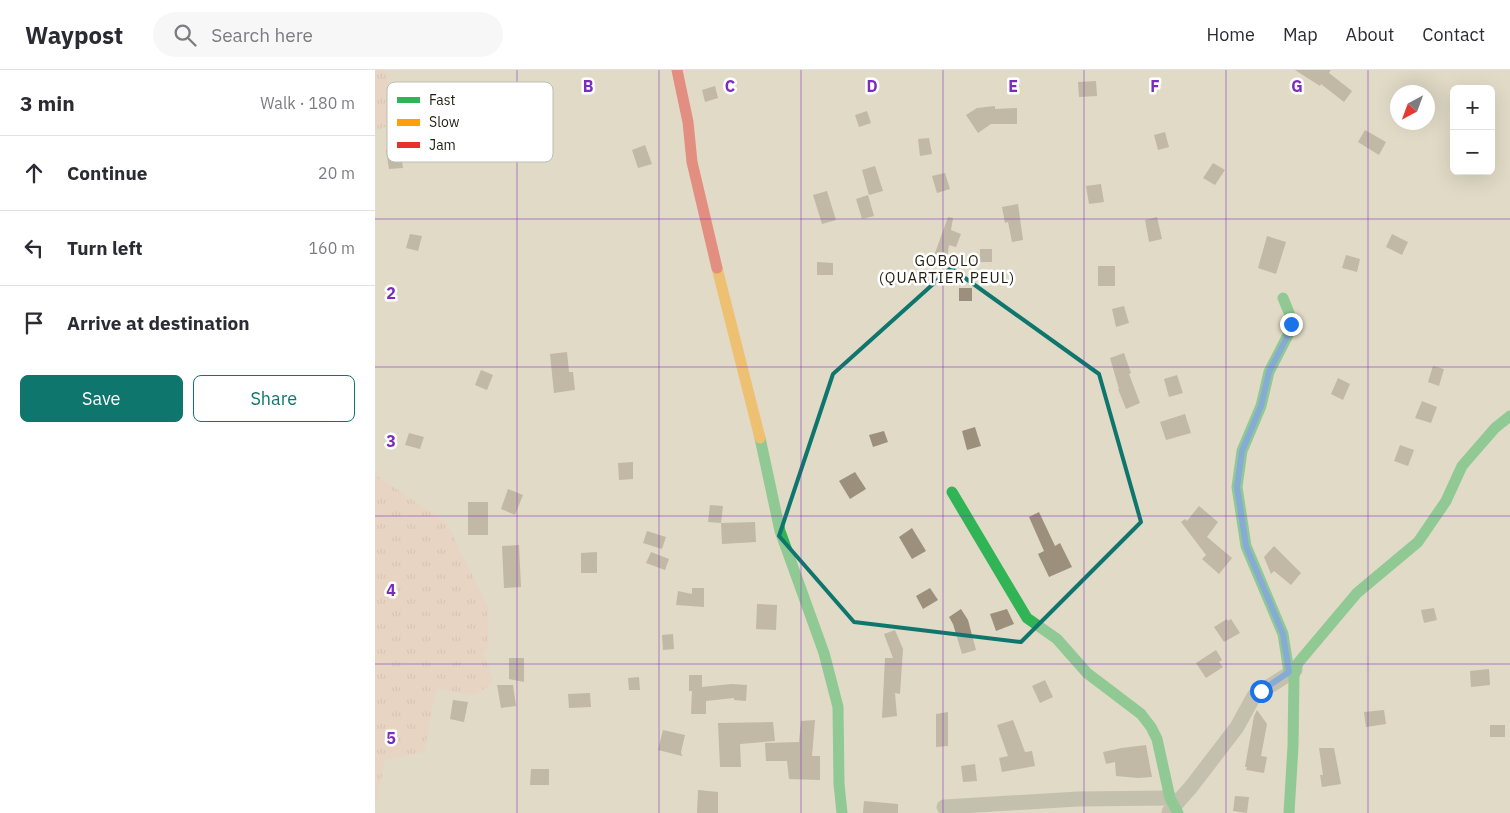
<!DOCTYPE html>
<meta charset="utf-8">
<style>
body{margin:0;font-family:"IBM Plex Sans",sans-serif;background:#f7f7f7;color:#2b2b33}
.controls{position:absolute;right:15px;top:15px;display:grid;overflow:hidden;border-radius:8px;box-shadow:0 5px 20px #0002}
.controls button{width:45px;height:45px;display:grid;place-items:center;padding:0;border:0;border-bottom:1px solid #e1e1e2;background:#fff;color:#2b2b33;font:25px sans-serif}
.compass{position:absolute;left:1015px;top:15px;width:45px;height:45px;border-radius:50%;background:#fff;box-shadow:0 5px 20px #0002;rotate:221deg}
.stop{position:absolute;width:15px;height:15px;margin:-11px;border:4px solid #1a73e8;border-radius:50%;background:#fff}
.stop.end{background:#1a73e8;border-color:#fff;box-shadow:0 1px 5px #0008}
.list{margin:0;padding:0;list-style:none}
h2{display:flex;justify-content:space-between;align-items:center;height:65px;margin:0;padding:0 20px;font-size:21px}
h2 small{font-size:16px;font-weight:400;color:#7c7c81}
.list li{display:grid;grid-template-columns:32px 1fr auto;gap:15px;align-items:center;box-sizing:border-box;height:75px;padding:0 20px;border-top:1px solid #e1e1e2}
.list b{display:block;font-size:19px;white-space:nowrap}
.list em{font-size:16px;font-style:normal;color:#7c7c81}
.actions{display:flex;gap:10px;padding:15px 20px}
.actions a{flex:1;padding:11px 0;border:1px solid #0f766e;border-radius:8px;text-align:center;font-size:18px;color:#0f766e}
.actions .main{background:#0f766e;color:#fff}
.icon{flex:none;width:28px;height:28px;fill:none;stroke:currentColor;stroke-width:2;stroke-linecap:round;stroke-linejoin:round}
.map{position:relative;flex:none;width:1135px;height:743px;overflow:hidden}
header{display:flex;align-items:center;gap:30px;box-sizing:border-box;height:70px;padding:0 25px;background:#fff;border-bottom:1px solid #e1e1e2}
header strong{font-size:24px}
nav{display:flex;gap:28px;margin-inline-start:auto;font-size:18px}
.search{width:350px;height:45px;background:#f7f7f7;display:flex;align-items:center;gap:12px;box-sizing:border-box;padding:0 18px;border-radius:28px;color:#7c7c81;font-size:19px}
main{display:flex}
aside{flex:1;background:#fff}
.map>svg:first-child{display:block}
.grass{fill:url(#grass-tufts)}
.building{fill:#9c8f7c}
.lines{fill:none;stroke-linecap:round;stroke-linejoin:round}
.street{stroke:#9fa18f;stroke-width:15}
.fast{stroke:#30b455;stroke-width:11}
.slow{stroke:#ff9f0a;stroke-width:11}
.jam{stroke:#e5322d;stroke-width:11}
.route{stroke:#1a73e8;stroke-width:6}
.marked{fill:none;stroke:#0f766e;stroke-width:4;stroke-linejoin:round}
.grid{fill:none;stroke:#7b2cbf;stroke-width:1;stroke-opacity:0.55}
.labels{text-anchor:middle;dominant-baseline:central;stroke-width:5;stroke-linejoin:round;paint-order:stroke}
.quarter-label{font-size:15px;letter-spacing:1px;fill:#231e11;stroke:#fff}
.key{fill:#fff;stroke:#bdbcb8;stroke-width:1}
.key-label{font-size:14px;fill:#231e11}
.grid-label{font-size:16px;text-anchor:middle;font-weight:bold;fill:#7b2cbf;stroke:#fff;stroke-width:5;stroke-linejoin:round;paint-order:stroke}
</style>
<header>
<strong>Waypost</strong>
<div class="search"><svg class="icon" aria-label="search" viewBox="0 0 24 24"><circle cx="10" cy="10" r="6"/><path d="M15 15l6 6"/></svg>Search here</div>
<nav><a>Home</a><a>Map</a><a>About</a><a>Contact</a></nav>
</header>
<main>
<aside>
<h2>3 min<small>Walk · 180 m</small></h2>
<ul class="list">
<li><svg class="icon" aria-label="ahead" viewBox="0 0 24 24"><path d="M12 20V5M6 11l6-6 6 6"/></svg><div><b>Continue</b></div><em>20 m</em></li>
<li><svg class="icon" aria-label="left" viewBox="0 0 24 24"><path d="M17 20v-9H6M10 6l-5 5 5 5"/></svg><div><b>Turn left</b></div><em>160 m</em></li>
<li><svg class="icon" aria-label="arrive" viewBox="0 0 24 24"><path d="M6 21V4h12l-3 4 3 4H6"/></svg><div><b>Arrive at destination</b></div></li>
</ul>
<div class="actions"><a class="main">Save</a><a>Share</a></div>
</aside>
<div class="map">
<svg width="1135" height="743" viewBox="0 0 1135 743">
<defs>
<pattern id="grass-tufts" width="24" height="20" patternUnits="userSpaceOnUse" patternTransform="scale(1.25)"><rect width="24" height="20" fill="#f0ccbe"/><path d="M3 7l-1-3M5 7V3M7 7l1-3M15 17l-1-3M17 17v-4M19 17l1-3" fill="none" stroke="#ceafa2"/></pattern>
</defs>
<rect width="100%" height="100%" fill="#e0dac6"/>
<g class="grass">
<polygon points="0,0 11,0 20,53 0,61"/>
<polygon points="0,405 71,452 113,537 113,577 108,583 118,610 116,614 99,625 61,619 49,682 10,690 1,735 0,735"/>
</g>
<g class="building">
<polygon points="920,0 956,0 954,3 977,21 969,32 946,14 945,16"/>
<polygon points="721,11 722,26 704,27 703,12"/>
<polygon points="340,16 343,28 330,32 327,20"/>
<polygon points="620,36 620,39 642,38 642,54 616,54 603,63 591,45 602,38"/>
<polygon points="492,41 496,53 484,57 480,45"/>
<polygon points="990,60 1011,72 1004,85 983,72"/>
<polygon points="790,62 794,77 783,80 779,65"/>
<polygon points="554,68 557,84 545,86 543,69"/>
<polygon points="270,75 277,94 263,98 257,80"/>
<polygon points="25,78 28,98 14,99 11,80"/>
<polygon points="838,93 850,100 840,115 828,108"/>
<polygon points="500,96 508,121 494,125 487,100"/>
<polygon points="570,103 575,119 562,123 557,106"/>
<polygon points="726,114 729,132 714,134 711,116"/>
<polygon points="452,121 461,150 447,154 438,125"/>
<polygon points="493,125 499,146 487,149 481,129"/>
<polygon points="643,134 648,170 637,172 633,152 630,153 627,137"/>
<polygon points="573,147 578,148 576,160 586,164 581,177 574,175 571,196 556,194"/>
<polygon points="782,147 787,169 774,172 770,150"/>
<polygon points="35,164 47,166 43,181 31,178"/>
<polygon points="1017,164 1033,172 1027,185 1011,177"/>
<polygon points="892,166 911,172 901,204 883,198"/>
<rect x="605" y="179" width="12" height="13"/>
<polygon points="971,185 985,189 982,202 967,198"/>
<polygon points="442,192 458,193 458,205 442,205"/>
<rect x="723" y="196" width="17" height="20"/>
<rect x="584" y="218" width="13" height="13"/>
<polygon points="749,236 754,253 741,257 737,239"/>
<polygon points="192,282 194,302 198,302 200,320 179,323 175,284"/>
<polygon points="749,283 756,303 754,304 765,333 751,339 743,319 744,319 735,288"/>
<polygon points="1058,296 1069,299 1064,316 1053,312"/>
<polygon points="106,300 118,305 112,320 100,315"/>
<polygon points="802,305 808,323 794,327 789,309"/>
<polygon points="963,308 975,314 968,330 956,324"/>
<polygon points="1047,331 1062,337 1056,353 1040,348"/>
<polygon points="810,344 816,363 791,370 785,352"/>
<polygon points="600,357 606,376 592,380 587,361"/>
<polygon points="509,361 513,372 498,377 494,365"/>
<polygon points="34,363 49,367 45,379 30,375"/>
<polygon points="1025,375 1039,380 1033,396 1019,391"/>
<polygon points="258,392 258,409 244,410 243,393"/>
<polygon points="480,402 491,419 475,429 464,411"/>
<polygon points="133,419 148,425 140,445 126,439"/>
<rect x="93" y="432" width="20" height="33"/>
<polygon points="335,435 348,436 346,453 333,452"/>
<polygon points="824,436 843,452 832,467 857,488 844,504 827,489 831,485 806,452 810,449 812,451"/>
<polygon points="664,442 680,476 685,473 697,497 674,507 663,484 669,481 654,447"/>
<polygon points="380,452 381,472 347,474 346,453"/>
<polygon points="537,458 551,481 537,489 524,467"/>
<polygon points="272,461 291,467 287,479 268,473"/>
<polygon points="144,475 146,517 129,518 127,476"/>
<polygon points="899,476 926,503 916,515 899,501 896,504 889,487"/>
<polygon points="222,482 222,503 206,503 206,483"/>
<polygon points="276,482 294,489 290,500 271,493"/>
<polygon points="317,518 329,518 329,537 301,535 303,521 317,524"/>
<polygon points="555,518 563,530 548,539 541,526"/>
<polygon points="382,534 402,535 401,560 381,559"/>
<polygon points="1059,538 1062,550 1049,553 1046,540"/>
<polygon points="586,539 593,550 601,580 587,584 578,554 574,547"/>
<polygon points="632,539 639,554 621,561 615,544"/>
<polygon points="852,549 853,551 856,549 865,563 849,572 839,557"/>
<polygon points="520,560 528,579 525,624 520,623 522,646 507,648 510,588 518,588 509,564"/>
<polygon points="298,564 299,579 288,580 287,565"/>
<polygon points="841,580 847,590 844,592 848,597 831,608 821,593"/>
<polygon points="134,588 149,588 149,612 134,609"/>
<polygon points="1114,599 1115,615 1096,617 1095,601"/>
<polygon points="314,605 327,605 327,617 356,614 372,615 371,631 359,630 359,628 331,631 331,644 316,644 317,621 314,621"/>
<polygon points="264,607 265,620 254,620 253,608"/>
<polygon points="670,610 678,627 665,633 657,616"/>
<polygon points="122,615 138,615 141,636 126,638"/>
<polygon points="215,623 216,637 194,638 193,624"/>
<polygon points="78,630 93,632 89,652 75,649"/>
<polygon points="882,640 892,654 886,686 892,687 889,703 871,700 872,697 870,697 879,646"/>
<polygon points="1009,640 1011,654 991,657 989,642"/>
<polygon points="573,642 573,676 561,677 561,644"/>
<polygon points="440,650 437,686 445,686 445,710 414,709 412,691 391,691 390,673 424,672 426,651"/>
<polygon points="638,650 650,682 657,681 660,696 627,702 624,688 633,686 622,655"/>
<polygon points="398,652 400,671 365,674 366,697 345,697 343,653"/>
<rect x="1115" y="655" width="15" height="12"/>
<polygon points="288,660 310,665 306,682 307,686 283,680"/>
<polygon points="771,675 777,707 763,708 741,706 740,692 731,694 728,682 747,678"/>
<polygon points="944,678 959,678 966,714 947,717 945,705 948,705"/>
<polygon points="600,694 602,711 588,712 586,696"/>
<polygon points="156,699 174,699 174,715 155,715"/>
<polygon points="323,720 343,722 343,743 322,743"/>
<polygon points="860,726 874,727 872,743 858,741"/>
<polygon points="489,731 523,734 523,743 488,743"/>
</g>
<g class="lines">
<g class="street">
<polyline points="569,737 703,729 795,728"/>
<polyline points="794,742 816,717 862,657 879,626 920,600"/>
</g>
<g class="fast">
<polyline points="908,228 915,245 916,254 914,263 894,302 886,336 867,381 862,417 871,476 908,564 914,602"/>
<polyline points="385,368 405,461 449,583 463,637 464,714 467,743"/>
<polyline points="577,422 652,548 682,569 712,603 766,644 776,657 782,669 795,728 803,743"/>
<polyline points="914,743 918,676 919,606 923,593 982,523 1043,472 1071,431 1087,396 1120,358 1135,346"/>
</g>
<polyline class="slow" points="342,198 385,368"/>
<polyline class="jam" points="302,0 313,52 317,92 342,198"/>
</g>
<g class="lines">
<polyline class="route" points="886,621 914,602 908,564 871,476 862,417 867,381 886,336 894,302 914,263 916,254"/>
</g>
<path d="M0 0H1135V743H0ZM576,198L724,304L766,452L646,572L479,552L404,466L458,304Z" fill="#e0dac6" fill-opacity=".55" fill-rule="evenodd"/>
<path class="marked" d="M576,198L724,304L766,452L646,572L479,552L404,466L458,304Z"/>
<path class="grid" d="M142,0V743M284,0V743M426,0V743M568,0V743M709,0V743M851,0V743M993,0V743M0,149H1135M0,297H1135M0,446H1135M0,594H1135"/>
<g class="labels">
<g class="quarter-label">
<text x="572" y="190">GOBOLO<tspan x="572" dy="17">(QUARTIER PEUL)</tspan></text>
</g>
</g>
<rect x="12" y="12" width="166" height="80" rx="8" class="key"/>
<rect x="22" y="27" width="23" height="6" fill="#30b455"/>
<rect x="22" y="49" width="23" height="7" fill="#ff9f0a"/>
<rect x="22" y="72" width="23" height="6" fill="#e5322d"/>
<g class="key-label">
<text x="54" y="35">Fast</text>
<text x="54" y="57">Slow</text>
<text x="54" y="80">Jam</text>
</g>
<g class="grid-label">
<text x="213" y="22">B</text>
<text x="355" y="22">C</text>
<text x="497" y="22">D</text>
<text x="638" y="22">E</text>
<text x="780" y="22">F</text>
<text x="922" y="22">G</text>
<text x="16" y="229">2</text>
<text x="16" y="377">3</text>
<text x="16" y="526">4</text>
<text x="16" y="674">5</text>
</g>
</svg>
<div class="controls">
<button>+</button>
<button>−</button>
</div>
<svg class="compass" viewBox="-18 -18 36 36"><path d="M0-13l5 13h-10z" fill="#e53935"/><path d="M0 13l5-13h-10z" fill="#7c7c81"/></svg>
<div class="stop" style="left:886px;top:621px"></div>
<div class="stop end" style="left:916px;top:254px"></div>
</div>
</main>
